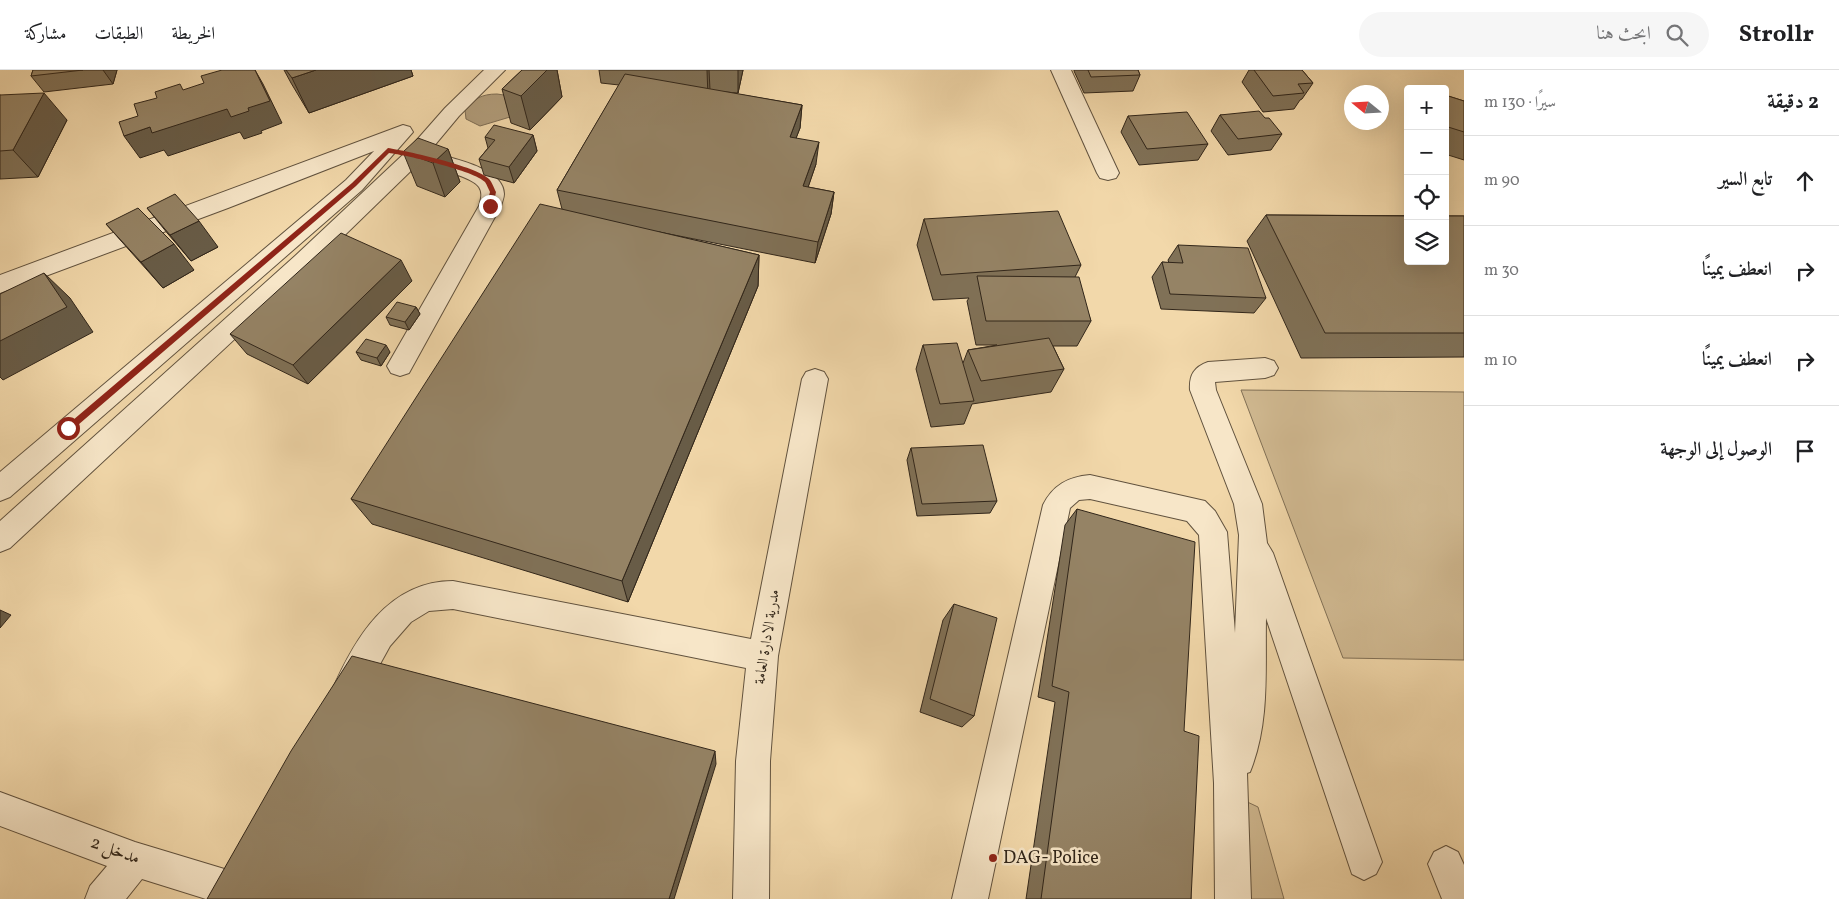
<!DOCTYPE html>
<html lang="ar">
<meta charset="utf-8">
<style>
body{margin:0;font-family:Vollkorn,Amiri,serif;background:#f6f6f6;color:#202124;direction:rtl}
.controls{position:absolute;right:15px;top:15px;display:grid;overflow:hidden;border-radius:5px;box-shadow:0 5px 20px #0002}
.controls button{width:45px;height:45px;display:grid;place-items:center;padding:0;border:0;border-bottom:1px solid #e0e0e0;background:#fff;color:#202124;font:25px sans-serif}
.compass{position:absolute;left:1344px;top:15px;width:45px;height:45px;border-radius:50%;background:#fff;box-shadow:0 5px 20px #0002;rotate:288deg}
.stop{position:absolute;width:15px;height:15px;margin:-11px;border:4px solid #8f2418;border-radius:50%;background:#fff}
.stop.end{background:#8f2418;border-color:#fff;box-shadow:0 1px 5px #0008}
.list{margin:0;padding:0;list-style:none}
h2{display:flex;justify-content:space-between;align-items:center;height:65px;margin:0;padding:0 20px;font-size:21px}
h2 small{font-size:16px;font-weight:400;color:#757577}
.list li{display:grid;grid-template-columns:32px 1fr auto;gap:15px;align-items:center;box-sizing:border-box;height:90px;padding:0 20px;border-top:1px solid #e0e0e0}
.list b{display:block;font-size:19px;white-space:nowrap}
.list em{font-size:16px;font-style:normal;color:#757577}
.icon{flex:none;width:28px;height:28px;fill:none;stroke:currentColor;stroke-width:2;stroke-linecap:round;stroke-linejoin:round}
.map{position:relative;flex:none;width:1464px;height:829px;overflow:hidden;direction:ltr}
header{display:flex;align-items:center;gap:30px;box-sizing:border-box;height:70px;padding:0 25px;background:#fff;border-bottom:1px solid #e0e0e0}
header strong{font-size:24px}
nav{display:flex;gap:28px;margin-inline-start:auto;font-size:18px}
.search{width:350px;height:45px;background:#f6f6f6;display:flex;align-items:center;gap:12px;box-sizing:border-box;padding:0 18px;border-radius:28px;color:#757577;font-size:19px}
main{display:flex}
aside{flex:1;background:#fff}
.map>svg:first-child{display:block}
.green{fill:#d1ba92;stroke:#817056}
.water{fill:#b09b79;stroke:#7d6c53}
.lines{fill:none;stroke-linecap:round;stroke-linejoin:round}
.minor-casing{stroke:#61523e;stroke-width:2}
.minor{fill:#f7e6c8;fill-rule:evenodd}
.wall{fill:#807157;stroke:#31261a}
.shaded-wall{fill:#685c47;stroke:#31261a}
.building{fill:#958365;stroke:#31261a}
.route{fill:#8f2418}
.poi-dot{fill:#8f2418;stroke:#f7e6c8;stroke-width:2}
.labels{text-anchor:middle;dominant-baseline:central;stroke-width:5;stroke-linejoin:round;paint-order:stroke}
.street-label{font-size:15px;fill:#31261a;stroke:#f7e6c8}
.near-street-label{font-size:18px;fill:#31261a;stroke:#f7e6c8}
.near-poi-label{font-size:18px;fill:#31261a;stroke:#f7e6c8;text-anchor:start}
</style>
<header>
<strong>Strollr</strong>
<div class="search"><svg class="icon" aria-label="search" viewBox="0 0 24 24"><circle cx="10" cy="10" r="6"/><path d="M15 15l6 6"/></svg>ابحث هنا</div>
<nav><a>الخريطة</a><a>الطبقات</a><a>مشاركة</a></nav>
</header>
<main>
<aside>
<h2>2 دقيقة<small>سيرًا · 130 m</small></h2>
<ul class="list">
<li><svg class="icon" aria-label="ahead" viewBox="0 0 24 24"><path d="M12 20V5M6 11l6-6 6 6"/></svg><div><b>تابع السير</b></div><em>90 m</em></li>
<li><svg class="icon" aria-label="right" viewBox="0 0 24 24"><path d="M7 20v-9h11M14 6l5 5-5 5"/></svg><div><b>انعطف يمينًا</b></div><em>30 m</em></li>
<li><svg class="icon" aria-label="right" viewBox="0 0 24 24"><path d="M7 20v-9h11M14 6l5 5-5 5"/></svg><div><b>انعطف يمينًا</b></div><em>10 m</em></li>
<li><svg class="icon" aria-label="arrive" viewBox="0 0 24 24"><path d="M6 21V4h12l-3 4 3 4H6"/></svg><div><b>الوصول إلى الوجهة</b></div></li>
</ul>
</aside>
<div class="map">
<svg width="1464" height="829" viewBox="0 0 1464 829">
<rect width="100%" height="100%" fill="#f2d8aa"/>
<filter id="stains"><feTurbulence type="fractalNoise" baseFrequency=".004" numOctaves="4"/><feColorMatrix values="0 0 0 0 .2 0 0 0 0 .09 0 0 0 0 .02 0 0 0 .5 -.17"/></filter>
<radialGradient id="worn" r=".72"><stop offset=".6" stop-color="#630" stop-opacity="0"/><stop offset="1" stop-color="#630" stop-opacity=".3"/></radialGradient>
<g class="green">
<polygon points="1241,320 1464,322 1464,590 1343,588"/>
<polygon points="1241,729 1258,737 1284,829 1239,829"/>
</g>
<path class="water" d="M497,24L504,25L510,47L480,56L466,49L465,40C474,29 481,24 497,24Z"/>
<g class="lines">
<g class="minor-casing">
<g id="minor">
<path d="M484,0H505L459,46L429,82C449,88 504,97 504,124C504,128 502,132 501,136L409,303L400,306L391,303L387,296L479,136C481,129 483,123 479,117C473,107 432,97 419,93L311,198L10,478L0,482V451L295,186L408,80L445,38Z"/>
<polygon points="1051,0 1071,0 1119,103 1116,108 1108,110 1100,108 1097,103"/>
<polygon points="403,55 410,57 413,62 362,120 10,427 0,431 0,402 346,110 374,81 228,138 0,223 0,205"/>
<path d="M1265,288L1274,291L1278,298L1274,305L1265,308L1215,312L1216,320L1262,434L1267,473L1273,483L1382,792L1376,804L1364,810L1352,804L1266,548C1265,600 1270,653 1250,702L1247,703L1251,829H1215L1214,713L1199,465L1187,451L1090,429L1079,430L1070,438L988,829H952L1043,435C1053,415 1068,407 1090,405L1205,431L1215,441L1227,462L1235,563L1239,465L1234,434L1190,320C1189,305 1194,297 1208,292Z"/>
<path d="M815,299L824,302L828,309L778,586L770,691L769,829H733L736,691L746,598L453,539L429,541L411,552L390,576L358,634L347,639L336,634L331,623C354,569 388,511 453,511L751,569L802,309L806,302Z"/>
<polygon points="0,722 135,772 231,801 244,806 249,819 245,829 206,829 142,809 126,829 85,829 90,816 107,796 0,756"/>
<polygon points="1446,776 1458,782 1464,795 1464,829 1442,829 1428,794 1434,782"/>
</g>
</g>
<use href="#minor" class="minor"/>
</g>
<g class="wall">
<polygon points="33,0 117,0 113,14 44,22 31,6"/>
<polygon points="284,0 411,0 413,6 309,43 291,13"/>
<polygon points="522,0 557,0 562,27 530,60 511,53 502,19"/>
<polygon points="599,0 743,0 738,23 725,22 802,35 800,58 796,68 816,94 808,117 834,122 831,144 815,193 659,162 759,185 758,216 628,532 372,454 351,429 562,139 557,120 619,15 601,13"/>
<polygon points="1074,0 1138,0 1140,5 1133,21 1084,23 1074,1"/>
<polygon points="1249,0 1302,0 1313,13 1302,29 1300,30 1294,39 1263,42 1242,12"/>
<polygon points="0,25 67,50 38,107 0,109"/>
<polygon points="1445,25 1464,31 1464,90 1445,84"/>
<polygon points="1220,45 1265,48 1282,64 1271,80 1228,85 1211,61"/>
<polygon points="1128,46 1208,74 1198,90 1139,95 1121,62"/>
<polygon points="533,65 537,81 514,113 484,105 479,89 488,78 485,67"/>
<polygon points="448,79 460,112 445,127 417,116 403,82"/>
<polygon points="147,138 218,177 191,191 168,164"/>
<polygon points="1266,145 1464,146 1464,287 1301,288 1247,171"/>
<polygon points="924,149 1081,195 1075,207 1091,251 1077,276 1053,276 1064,299 1051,322 972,334 964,354 931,357 916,299 923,275 963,293 968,280 997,275 976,275 967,231 969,228 933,230 917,175"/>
<polygon points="106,154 194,200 163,218"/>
<polygon points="1178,175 1266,228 1254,243 1161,239 1152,207 1162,192 1169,193 1168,190"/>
<polygon points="412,211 308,314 247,284 230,264"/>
<polygon points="416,237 420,244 409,260 390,255 386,247"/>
<polygon points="356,282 390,282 381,296 361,290"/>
<polygon points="911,378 997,431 990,443 917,446 907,390"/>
<polygon points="1077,439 1184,661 1191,829 1026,829 1055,632 1038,627 1065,455"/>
<polygon points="954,534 974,646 962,657 920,642 943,550"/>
</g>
<g class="shaded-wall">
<polygon points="103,0 117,0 113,14"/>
<polygon points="255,0 263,14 282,53 261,61 262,63 244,69 240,62 168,86 164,80 140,88 124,66 150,57 227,39 248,38"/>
<polygon points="316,0 411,0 413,6 309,43 292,8"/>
<polygon points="547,0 557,0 562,27 530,60 521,26"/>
<polygon points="707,0 709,0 710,20 708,28"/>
<polygon points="738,0 743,0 738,23"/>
<polygon points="44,23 67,50 38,107 13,80"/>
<polygon points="802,35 800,58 788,89 790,67"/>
<polygon points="533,65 537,81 514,113 509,97"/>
<polygon points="819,72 816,94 801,138 803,116"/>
<polygon points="448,79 460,112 445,127 433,93"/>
<polygon points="834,122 831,144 815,193 818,172"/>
<polygon points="199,151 218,177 191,191 170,165"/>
<polygon points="174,174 194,200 163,218 141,192"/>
<polygon points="759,185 758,216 628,532 622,511"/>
<polygon points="401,190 412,211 308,314 293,295"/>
<polygon points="44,203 70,228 93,262 3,310 0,307 0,271"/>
<polygon points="416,237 420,244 409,260 405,252"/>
<polygon points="386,275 390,282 381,296 377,288"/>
<polygon points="0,540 11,545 0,558"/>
<polygon points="715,681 716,694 674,829 669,829"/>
</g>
<g class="building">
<polygon points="33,0 83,0 31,6"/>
<polygon points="222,0 255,0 270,31 248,38 249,41 231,47 227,39 152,63 150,57 124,66 119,52 138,46 134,34 157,28 155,22 180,14 183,20 204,13 201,6"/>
<polygon points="286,0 316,0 292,8"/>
<polygon points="522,0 547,0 521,26 502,19"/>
<polygon points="1088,0 1138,0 1140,5 1091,7"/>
<polygon points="1254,0 1302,0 1313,13 1298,14 1304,23 1273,26"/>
<polygon points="625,4 802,35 790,67 819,72 803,116 834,122 818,172 557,120"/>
<polygon points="44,23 13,80 0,81 0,25"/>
<polygon points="1445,25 1464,31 1464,62 1445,56"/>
<polygon points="1259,41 1265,48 1269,48 1282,64 1238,69 1220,45"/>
<polygon points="1187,42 1208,74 1147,79 1128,46"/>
<polygon points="494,55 533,65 509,97 479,89 495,70 485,67"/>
<polygon points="418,68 448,79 433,93 403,82"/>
<polygon points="175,124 199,151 170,165 147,138"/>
<polygon points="540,134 759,185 622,511 351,429"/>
<polygon points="138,138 174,174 141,192 106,154"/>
<polygon points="1058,141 1081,195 941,205 924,149"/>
<polygon points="1266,145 1408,146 1408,191 1445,191 1445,146 1464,146 1464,263 1325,263"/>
<polygon points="341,163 401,190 293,295 230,264"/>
<polygon points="1178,175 1248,178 1266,228 1170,224 1162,192 1183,193"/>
<polygon points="44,203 67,237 0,271 0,224"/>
<polygon points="977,206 1079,207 1091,251 986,251"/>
<polygon points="397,232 416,237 405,252 386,247"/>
<polygon points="1049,268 1064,299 981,311 968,280"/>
<polygon points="366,269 386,275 377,288 356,282"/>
<polygon points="957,273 974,331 940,334 923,275"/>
<polygon points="983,375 997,431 922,434 911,378"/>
<polygon points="1077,439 1195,472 1184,661 1199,666 1191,829 1041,829 1069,622 1052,616"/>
<polygon points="954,534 997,548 974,646 930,629"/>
<polygon points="352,586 715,681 669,829 207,829 291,681"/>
</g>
<path class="route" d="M388,78C407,81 476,96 489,109C492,112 494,118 496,122L493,136L490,138L486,136L490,122C489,120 487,115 485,112C475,101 406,85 389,83L356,116L71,361H66V356L352,113Z"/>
<circle class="poi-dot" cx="993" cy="788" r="5"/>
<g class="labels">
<g class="street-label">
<text transform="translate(768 567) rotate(-81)">مدرية الادارة العامة</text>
</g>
<g class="near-street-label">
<text transform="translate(115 781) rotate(20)">مدخل 2</text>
</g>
<g class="near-poi-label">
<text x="1003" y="788">DAG- Police</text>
</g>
</g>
<rect width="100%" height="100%" filter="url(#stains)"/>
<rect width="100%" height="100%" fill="url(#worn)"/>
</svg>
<div class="controls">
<button>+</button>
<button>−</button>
<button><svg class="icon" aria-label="locate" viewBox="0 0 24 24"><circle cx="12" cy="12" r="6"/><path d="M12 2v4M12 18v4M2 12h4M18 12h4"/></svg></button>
<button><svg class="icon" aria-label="layers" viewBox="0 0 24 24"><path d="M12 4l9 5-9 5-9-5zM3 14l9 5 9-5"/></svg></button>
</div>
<svg class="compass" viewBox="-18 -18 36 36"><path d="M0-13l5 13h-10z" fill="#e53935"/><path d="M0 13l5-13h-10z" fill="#757577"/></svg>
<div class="stop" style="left:68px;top:358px"></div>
<div class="stop end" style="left:490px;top:136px"></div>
</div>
</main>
